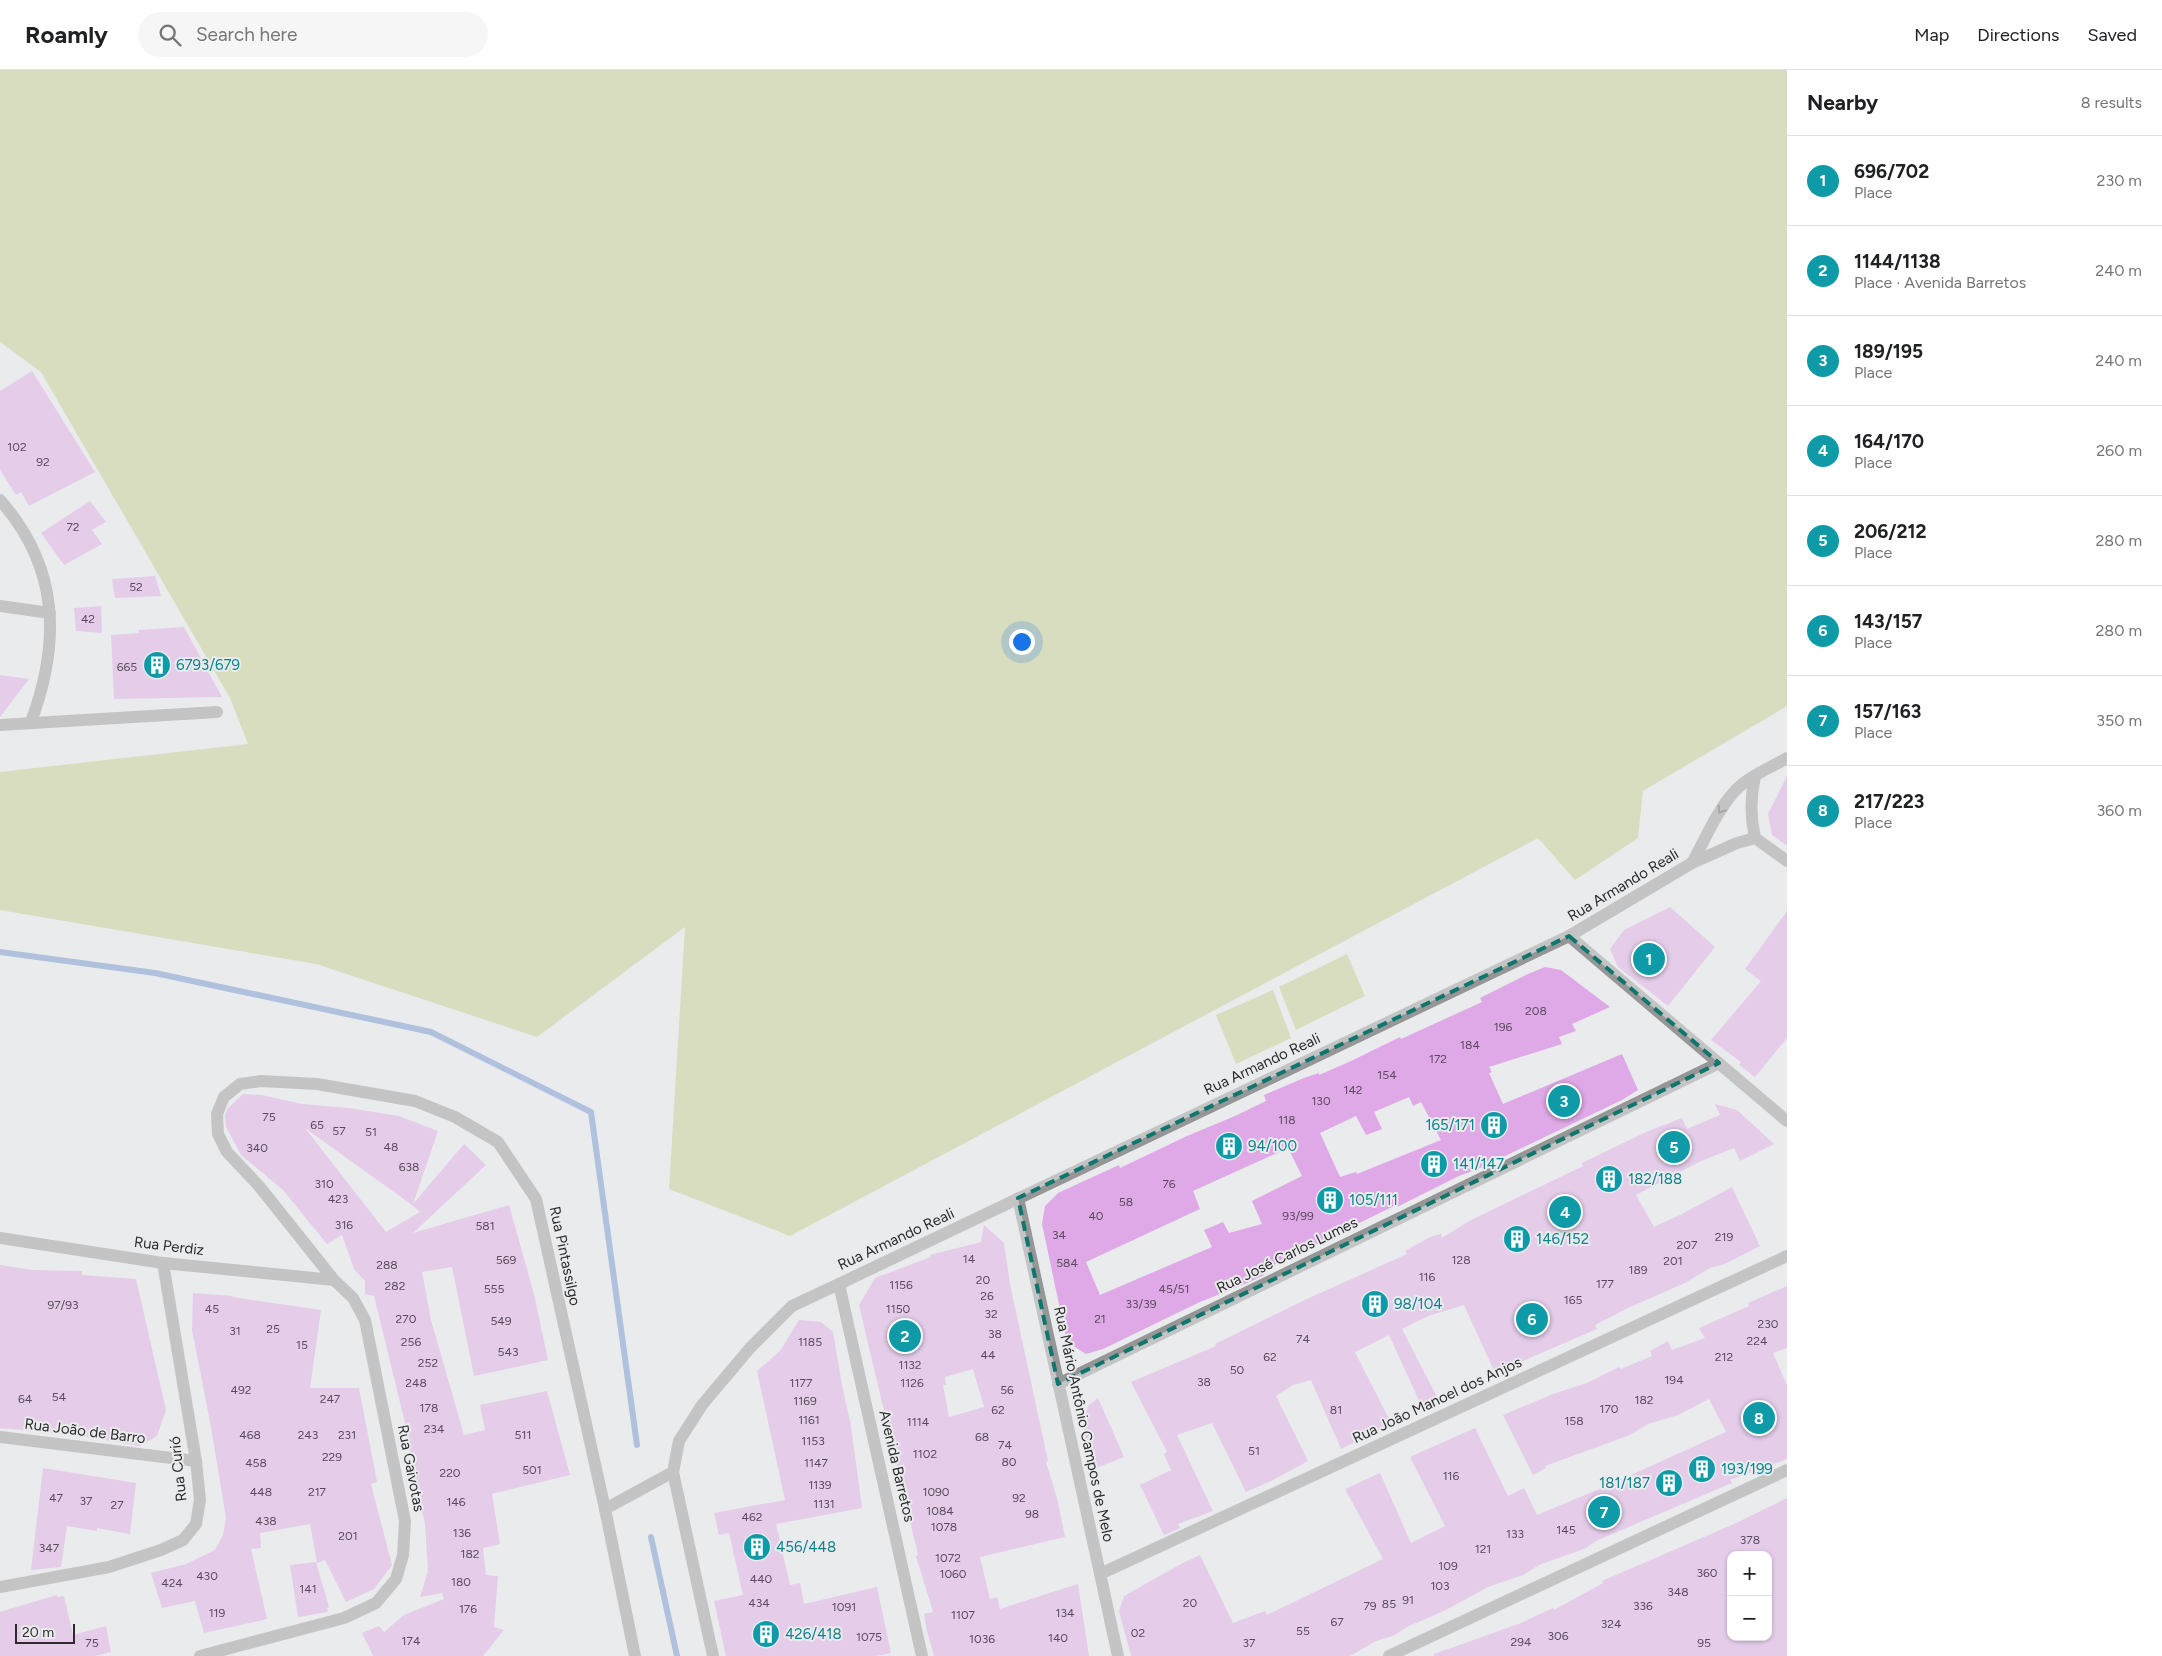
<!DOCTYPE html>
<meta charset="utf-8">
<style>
body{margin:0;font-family:Figtree,sans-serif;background:#f6f6f6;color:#202124}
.controls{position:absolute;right:15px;bottom:15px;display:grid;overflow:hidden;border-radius:10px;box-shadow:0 1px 4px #0004}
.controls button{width:45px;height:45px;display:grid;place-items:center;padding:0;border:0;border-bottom:1px solid #e0e0e0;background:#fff;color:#202124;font:25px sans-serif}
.scale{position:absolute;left:15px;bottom:12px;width:60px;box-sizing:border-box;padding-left:5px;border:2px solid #2c2c2d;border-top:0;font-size:14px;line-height:18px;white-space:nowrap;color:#2c2c2d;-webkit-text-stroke:4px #eaebec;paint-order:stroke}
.you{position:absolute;left:1021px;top:571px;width:18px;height:18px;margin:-12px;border:4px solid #fff;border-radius:50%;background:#1a73e8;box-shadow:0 0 0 8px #1a73e833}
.badge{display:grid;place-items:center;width:32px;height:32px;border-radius:50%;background:#d93025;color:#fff;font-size:16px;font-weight:700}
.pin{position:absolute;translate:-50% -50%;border:2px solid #fff;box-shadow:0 1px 5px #0006}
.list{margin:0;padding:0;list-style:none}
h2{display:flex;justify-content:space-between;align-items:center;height:65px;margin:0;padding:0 20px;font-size:21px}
h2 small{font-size:16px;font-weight:400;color:#757577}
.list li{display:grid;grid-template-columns:32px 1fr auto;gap:15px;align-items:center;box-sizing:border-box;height:90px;padding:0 20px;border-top:1px solid #e0e0e0}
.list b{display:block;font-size:19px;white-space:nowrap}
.list p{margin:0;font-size:16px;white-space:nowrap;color:#757577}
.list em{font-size:16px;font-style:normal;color:#757577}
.icon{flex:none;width:28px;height:28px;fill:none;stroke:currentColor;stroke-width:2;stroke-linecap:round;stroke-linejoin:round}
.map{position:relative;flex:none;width:1787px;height:1586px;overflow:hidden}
header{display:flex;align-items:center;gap:30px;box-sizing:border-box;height:70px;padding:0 25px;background:#fff;border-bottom:1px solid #e0e0e0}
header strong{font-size:24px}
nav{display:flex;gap:28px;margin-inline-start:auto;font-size:18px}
.search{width:350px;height:45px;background:#f6f6f6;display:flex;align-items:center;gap:12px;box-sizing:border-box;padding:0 18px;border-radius:28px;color:#757577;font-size:19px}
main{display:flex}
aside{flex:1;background:#fff}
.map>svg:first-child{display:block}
.green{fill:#c4cd8a}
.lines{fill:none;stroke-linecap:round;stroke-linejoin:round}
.stream{stroke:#6a8ecd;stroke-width:6}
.building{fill:#dfa8e6;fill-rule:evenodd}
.minor{stroke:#979696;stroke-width:12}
.tertiary{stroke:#979696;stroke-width:12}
.oneway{stroke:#515152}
.marked{fill:none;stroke:#0f766e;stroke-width:4;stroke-dasharray:10 6;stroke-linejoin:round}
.labels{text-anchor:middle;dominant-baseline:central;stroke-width:4;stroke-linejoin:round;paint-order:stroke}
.number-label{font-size:12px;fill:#594b5b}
.culture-label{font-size:15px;fill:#0d838f;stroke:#eaebec;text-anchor:start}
.street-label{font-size:15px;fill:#2c2c2d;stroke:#eaebec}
</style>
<header>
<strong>Roamly</strong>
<div class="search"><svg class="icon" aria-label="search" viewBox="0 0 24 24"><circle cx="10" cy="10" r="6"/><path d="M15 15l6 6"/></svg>Search here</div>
<nav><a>Map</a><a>Directions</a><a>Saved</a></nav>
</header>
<main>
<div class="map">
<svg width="1787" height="1586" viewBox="0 0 1787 1586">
<rect width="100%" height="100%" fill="#eaebec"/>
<g class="green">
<polygon points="0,0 1787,0 1787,636 1643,721 1638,768 1575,810 1538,768 790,1166 669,1119 685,857 537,967 316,894 0,840 0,702 248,674 230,628 41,302 0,272"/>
<polygon points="1347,884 1365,926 1296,960 1279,917"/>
<polygon points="1273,920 1291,968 1236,994 1216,945"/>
</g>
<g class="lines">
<g class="stream">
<polyline points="0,882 155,903 431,962 591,1042 637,1375"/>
<polyline points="651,1467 677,1586"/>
</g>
</g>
<g class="building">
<polygon points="32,301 95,402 29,436 21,422 16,425 0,400 0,321"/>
<polygon points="90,431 106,452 92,460 102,474 64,495 41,463"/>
<polygon points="155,506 161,526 115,528 112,509"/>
<polygon points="101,536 102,563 76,561 74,538"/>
<polygon points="184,557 222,627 114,629 111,565 139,563 139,560"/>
<polygon points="0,605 29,609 0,647"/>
<polygon points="1787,706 1787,776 1772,765 1768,744"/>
<polygon points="1670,837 1715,877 1668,936 1618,897 1610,879 1624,860"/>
<polygon points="1787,841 1787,968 1755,1007 1739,995 1741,992 1711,970 1761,911 1745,899"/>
<path d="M1545,897L1561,900L1610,937L1572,954L1576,961L1559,967L1562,974L1489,997L1492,1002L1489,1003L1503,1034L1622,984L1638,1020L1622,1030L1480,1098L1459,1106L1397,1137L1396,1135L1262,1201L1264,1205L1245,1214L1200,1232L1103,1279L1086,1284L1067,1272L1042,1154L1045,1136L1058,1123L1119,1095L1120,1098L1187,1066L1235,1046L1266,1031L1264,1025L1304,1008L1319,1003V1005L1349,992L1400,967L1401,969L1482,932L1480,928L1528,904ZM1409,1027L1413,1036L1421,1032L1441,1070L1357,1104L1356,1102L1340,1107L1320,1063L1356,1046L1366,1065L1382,1059L1374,1042ZM1288,1078L1302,1106L1252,1131L1262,1154L1229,1163L1223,1152L1204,1160L1212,1177L1100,1225L1086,1192L1200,1139L1193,1121Z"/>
<path d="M243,1024L262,1025L302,1034L349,1038L399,1046L438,1061L413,1134L464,1074L486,1095L413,1163L509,1135L534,1224L548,1290L474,1306L452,1197L422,1202L431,1250L464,1365L485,1360L480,1335L547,1321L570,1405L492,1424L500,1474L483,1478L486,1505L498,1506L494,1557L504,1560L483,1586H373L362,1563L379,1556L384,1562L404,1545L444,1529L442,1523L420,1527L428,1501L425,1454L413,1400L406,1357L374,1226L365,1224V1211L354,1199L342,1165L327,1174L283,1120L241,1085L226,1057L225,1045L228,1038ZM305,1058L412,1135L420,1142L386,1162Z"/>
<polygon points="1715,1034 1737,1040 1774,1074 1740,1091 1734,1078 1701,1091 1636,1125 1654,1157 1682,1144 1732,1117 1760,1176 1725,1194 1710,1198 1685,1213 1628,1238 1595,1255 1597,1259 1495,1303 1464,1235 1428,1246 1402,1259 1439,1331 1422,1337 1389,1265 1355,1282 1392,1355 1360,1367 1361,1369 1341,1379 1311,1310 1293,1315 1276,1326 1308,1391 1273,1410 1246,1422 1212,1353 1177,1365 1213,1441 1178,1454 1180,1458 1164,1465 1140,1415 1171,1400 1164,1384 1167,1382 1131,1312 1216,1276 1215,1274 1307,1229 1407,1184 1405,1181 1430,1167 1441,1164 1442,1168 1469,1151 1583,1096 1582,1093 1646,1062 1682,1048 1687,1059 1720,1045"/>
<path d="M984,1155L1004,1173L1010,1214L1048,1391L1046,1392L1057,1428L1065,1467L980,1487L990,1529L997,1527L1000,1539L1078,1514L1089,1586H934L927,1561L924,1544L933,1542L916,1486L918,1485L859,1235L875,1208L931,1187L930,1185L981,1172ZM973,1299L984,1337L949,1347L943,1315H946L945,1307Z"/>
<polygon points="0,1195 33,1200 82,1201 82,1205 136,1209 166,1340 157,1366 140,1376 66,1363 66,1364 0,1358"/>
<polygon points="1787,1216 1787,1278 1773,1283 1787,1315 1787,1389 1730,1410 1732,1413 1598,1470 1584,1479 1539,1495 1523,1505 1488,1517 1444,1541 1409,1556 1393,1566 1376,1571 1350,1586 1131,1586 1119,1541 1124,1526 1181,1494 1200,1485 1233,1553 1265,1541 1267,1545 1383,1489 1345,1419 1380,1403 1411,1473 1445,1456 1410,1387 1475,1358 1508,1426 1524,1418 1537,1445 1611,1414 1726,1362 1709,1329 1678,1345 1648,1354 1630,1365 1545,1396 1546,1398 1533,1405 1503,1345 1553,1324 1587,1313 1619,1297 1621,1299 1652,1286 1650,1281 1668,1271 1672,1280 1705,1268 1699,1258 1749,1236 1748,1233"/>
<polygon points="193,1223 233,1226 232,1227 321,1240 310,1318 359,1318 377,1412 371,1414 392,1495 374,1519 346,1532 325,1490 317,1493 310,1454 260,1463 261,1478 251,1479 267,1549 204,1563 195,1531 162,1538 151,1503 186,1494 215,1480 223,1465 226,1448 211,1357 192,1260"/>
<polygon points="799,1250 821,1252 833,1262 842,1315 851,1356 862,1438 776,1454 790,1515 800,1513 804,1534 877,1517 891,1583 876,1586 726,1586 714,1531 743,1525 729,1463 719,1465 714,1443 785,1430 757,1301 780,1281"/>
<polygon points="1098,1328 1124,1387 1091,1400 1083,1354 1088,1336"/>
<polygon points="43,1398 136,1413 130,1464 97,1458 97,1461 67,1456 61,1497 31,1500"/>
<path d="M1787,1428V1586H1434V1584L1521,1553L1553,1538L1554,1540L1603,1513L1602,1511L1734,1454ZM1731,1485H1768V1567H1731Z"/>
<polygon points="316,1492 329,1537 327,1538 328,1542 298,1547 290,1495"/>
<polygon points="57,1525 57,1527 64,1526 73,1565 106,1556 111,1582 94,1586 0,1586 0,1542"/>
</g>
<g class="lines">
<g class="minor">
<path d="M0,430C59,497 61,571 31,652"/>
<polyline points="0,536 50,543"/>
<polyline points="0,655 217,642"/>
<path d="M1755,768C1750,746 1750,728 1755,706"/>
<path d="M1692,793C1705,770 1716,742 1734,722C1747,707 1770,698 1787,688"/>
<polyline points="1569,866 1787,1051"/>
<polyline points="1018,1128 1118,1586"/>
<polyline points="0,1168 163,1193 334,1210"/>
<polyline points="1058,1314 1719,993"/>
<polyline points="0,1367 196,1391"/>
<polyline points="605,1439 673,1402"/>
<polyline points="1100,1504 1787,1186"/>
<polyline points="0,1517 109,1497 161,1480 183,1470 196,1454 200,1430 196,1391 163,1193"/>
<polyline points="200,1586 344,1548 376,1533 396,1509 403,1485 405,1451 365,1250 353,1228 334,1210 259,1116 227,1082 218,1064 217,1044 224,1027 240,1014 261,1011 317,1014 415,1031 455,1047 498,1072 536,1129 605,1439 635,1586"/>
<polyline points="713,1586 673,1402 679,1371 702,1335 750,1278 792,1236 839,1214"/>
<polyline points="1389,1586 1787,1400"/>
</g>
<polyline class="tertiary" points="922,1586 839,1214 1569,866 1692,793 1737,773 1755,768 1787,791"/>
</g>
<defs><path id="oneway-chevron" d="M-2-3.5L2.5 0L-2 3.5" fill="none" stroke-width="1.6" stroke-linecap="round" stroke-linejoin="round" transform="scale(1.25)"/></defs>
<use class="oneway" href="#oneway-chevron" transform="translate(1721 740) rotate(123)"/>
<path d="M0 0H1787V1586H0ZM1569,866L1719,993L1058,1314L1018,1128Z" fill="#eaebec" fill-opacity=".55" fill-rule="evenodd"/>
<path class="marked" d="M1569,866L1719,993L1058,1314L1018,1128Z"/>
<defs>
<g id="building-disc" transform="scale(1.4375)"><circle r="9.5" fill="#0f9aa8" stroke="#eaebec"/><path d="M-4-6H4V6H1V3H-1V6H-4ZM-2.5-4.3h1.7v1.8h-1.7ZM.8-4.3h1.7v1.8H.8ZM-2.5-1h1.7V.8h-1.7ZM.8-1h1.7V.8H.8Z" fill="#fff"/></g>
</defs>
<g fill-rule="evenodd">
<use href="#building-disc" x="157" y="595"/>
<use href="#building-disc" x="1494" y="1055"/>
<use href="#building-disc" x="1229" y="1076"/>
<use href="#building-disc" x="1434" y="1094"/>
<use href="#building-disc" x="1609" y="1109"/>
<use href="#building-disc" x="1330" y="1130"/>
<use href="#building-disc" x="1517" y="1169"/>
<use href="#building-disc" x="1375" y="1234"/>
<use href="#building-disc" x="1702" y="1399"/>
<use href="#building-disc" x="1669" y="1413"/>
<use href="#building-disc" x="757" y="1477"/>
<use href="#building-disc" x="766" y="1564"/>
</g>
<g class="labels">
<g class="number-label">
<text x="17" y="377">102</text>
<text x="43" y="392">92</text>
<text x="73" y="457">72</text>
<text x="136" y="517">52</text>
<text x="88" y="549">42</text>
<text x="127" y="597">665</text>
<text x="1536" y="941">208</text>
<text x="1503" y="957">196</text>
<text x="1470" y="975">184</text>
<text x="1438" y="989">172</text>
<text x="1387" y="1005">154</text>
<text x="1353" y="1020">142</text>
<text x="1321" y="1031">130</text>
<text x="269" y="1047">75</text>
<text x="1287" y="1050">118</text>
<text x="317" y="1055">65</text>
<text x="339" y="1061">57</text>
<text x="371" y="1062">51</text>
<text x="391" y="1077">48</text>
<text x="257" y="1078">340</text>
<text x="409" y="1097">638</text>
<text x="324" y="1114">310</text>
<text x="1169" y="1114">76</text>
<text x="338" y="1129">423</text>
<text x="1126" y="1132">58</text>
<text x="1096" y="1146">40</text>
<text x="1298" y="1146">93/99</text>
<text x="344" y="1155">316</text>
<text x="485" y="1156">581</text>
<text x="1059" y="1165">34</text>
<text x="1724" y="1167">219</text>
<text x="1687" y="1175">207</text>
<text x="969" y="1189">14</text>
<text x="506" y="1190">569</text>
<text x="1461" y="1190">128</text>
<text x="1673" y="1191">201</text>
<text x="1067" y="1193">584</text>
<text x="387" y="1195">288</text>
<text x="1638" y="1200">189</text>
<text x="1427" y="1207">116</text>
<text x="983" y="1210">20</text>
<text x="1605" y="1214">177</text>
<text x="901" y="1215">1156</text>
<text x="395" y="1216">282</text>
<text x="494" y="1219">555</text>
<text x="1174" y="1219">45/51</text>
<text x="987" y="1226">26</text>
<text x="1573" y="1230">165</text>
<text x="1141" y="1234">33/39</text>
<text x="63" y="1235">97/93</text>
<text x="212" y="1239">45</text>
<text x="898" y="1239">1150</text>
<text x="991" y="1244">32</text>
<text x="406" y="1249">270</text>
<text x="1100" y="1249">21</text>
<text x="501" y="1251">549</text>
<text x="1768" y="1254">230</text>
<text x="273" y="1259">25</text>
<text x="235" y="1261">31</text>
<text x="995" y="1264">38</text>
<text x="1303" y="1269">74</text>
<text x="1757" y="1271">224</text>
<text x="411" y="1272">256</text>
<text x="810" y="1272">1185</text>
<text x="302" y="1275">15</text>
<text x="508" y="1282">543</text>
<text x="988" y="1285">44</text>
<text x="1270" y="1287">62</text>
<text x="1724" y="1287">212</text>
<text x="428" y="1293">252</text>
<text x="910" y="1295">1132</text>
<text x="1237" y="1300">50</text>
<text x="1674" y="1310">194</text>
<text x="1204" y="1312">38</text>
<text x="416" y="1313">248</text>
<text x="801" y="1313">1177</text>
<text x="912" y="1313">1126</text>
<text x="241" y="1320">492</text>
<text x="1007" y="1320">56</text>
<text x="59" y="1327">54</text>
<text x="25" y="1329">64</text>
<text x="330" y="1329">247</text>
<text x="1644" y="1330">182</text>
<text x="805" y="1331">1169</text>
<text x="429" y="1338">178</text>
<text x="1609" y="1339">170</text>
<text x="998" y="1340">62</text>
<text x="1336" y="1340">81</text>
<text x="809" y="1350">1161</text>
<text x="1574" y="1351">158</text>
<text x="918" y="1352">1114</text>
<text x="434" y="1359">234</text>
<text x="250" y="1365">468</text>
<text x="308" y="1365">243</text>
<text x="347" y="1365">231</text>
<text x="523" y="1365">511</text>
<text x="982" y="1367">68</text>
<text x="813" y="1371">1153</text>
<text x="1005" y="1375">74</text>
<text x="1254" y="1381">51</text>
<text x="925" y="1384">1102</text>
<text x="332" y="1387">229</text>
<text x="1009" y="1392">80</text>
<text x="256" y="1393">458</text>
<text x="816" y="1393">1147</text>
<text x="532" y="1400">501</text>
<text x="450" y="1403">220</text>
<text x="1451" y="1406">116</text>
<text x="820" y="1415">1139</text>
<text x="261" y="1422">448</text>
<text x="317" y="1422">217</text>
<text x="936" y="1422">1090</text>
<text x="56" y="1428">47</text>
<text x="1019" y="1428">92</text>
<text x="86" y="1431">37</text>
<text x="456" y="1432">146</text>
<text x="824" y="1434">1131</text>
<text x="117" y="1435">27</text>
<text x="940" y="1441">1084</text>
<text x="1032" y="1444">98</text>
<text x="752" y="1447">462</text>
<text x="266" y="1451">438</text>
<text x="944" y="1457">1078</text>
<text x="1566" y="1460">145</text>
<text x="462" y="1463">136</text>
<text x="1515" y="1464">133</text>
<text x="348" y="1466">201</text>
<text x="1750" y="1470">378</text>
<text x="49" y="1478">347</text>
<text x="1483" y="1479">121</text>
<text x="470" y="1484">182</text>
<text x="948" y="1488">1072</text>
<text x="1448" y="1496">109</text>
<text x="1707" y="1503">360</text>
<text x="953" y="1504">1060</text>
<text x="207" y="1506">430</text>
<text x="761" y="1509">440</text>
<text x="461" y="1512">180</text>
<text x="172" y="1513">424</text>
<text x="1440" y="1516">103</text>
<text x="308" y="1519">141</text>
<text x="1678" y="1522">348</text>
<text x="1408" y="1530">91</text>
<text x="759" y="1533">434</text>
<text x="1190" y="1533">20</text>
<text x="1389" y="1534">85</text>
<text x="1370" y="1536">79</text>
<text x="1643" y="1536">336</text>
<text x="844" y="1537">1091</text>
<text x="468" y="1539">176</text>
<text x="217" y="1543">119</text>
<text x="1065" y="1543">134</text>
<text x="963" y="1545">1107</text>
<text x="1337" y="1552">67</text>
<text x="1611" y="1554">324</text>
<text x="1303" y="1561">55</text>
<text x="1138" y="1563">02</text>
<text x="1558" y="1566">306</text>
<text x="869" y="1567">1075</text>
<text x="1058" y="1568">140</text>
<text x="982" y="1569">1036</text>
<text x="411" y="1571">174</text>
<text x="1521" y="1572">294</text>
<text x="92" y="1573">75</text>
<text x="1249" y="1573">37</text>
<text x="1704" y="1573">95</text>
</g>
<g class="culture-label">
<text x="176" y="595">6793/679</text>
<text x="1475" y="1055" text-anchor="end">165/171</text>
<text x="1248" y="1076">94/100</text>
<text x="1453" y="1094">141/147</text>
<text x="1628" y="1109">182/188</text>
<text x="1349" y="1130">105/111</text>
<text x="1536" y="1169">146/152</text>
<text x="1394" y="1234">98/104</text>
<text x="1721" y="1399">193/199</text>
<text x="1650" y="1413" text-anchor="end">181/187</text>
<text x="776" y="1477">456/448</text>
<text x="785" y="1564">426/418</text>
</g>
<g class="street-label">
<text transform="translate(1623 815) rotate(-31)">Rua Armando Reali</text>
<text transform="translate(1262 994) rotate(-25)">Rua Armando Reali</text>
<text transform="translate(896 1169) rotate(-25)">Rua Armando Reali</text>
<text transform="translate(169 1176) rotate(7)">Rua Perdiz</text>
<text transform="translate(1287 1185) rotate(-26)">Rua José Carlos Lumes</text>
<text transform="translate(565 1186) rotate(78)">Rua Pintassilgo</text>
<text transform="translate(1437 1330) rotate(-25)">Rua João Manoel dos Anjos</text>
<text transform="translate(1084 1354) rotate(78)">Rua Mário Antônio Campos de Melo</text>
<text transform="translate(85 1361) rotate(7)">Rua João de Barro</text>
<text transform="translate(897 1396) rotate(77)">Avenida Barretos</text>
<text transform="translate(411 1398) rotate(79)">Rua Gaivotas</text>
<text transform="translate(178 1399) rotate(-96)">Rua Curió</text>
</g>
</g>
</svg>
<div class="controls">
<button>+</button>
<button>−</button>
</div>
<div class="scale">20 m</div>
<div class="you"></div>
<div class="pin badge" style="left:1649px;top:889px;background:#0f9aa8">1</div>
<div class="pin badge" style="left:905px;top:1266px;background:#0f9aa8">2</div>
<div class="pin badge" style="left:1564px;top:1031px;background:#0f9aa8">3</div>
<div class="pin badge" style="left:1565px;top:1142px;background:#0f9aa8">4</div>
<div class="pin badge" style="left:1674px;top:1077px;background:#0f9aa8">5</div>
<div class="pin badge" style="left:1532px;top:1249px;background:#0f9aa8">6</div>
<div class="pin badge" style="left:1604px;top:1442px;background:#0f9aa8">7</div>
<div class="pin badge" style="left:1759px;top:1348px;background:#0f9aa8">8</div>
</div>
<aside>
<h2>Nearby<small>8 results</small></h2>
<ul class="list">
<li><span class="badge" style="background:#0f9aa8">1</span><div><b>696/702</b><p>Place</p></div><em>230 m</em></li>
<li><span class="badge" style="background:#0f9aa8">2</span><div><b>1144/1138</b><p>Place · Avenida Barretos</p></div><em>240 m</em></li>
<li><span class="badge" style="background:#0f9aa8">3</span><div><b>189/195</b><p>Place</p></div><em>240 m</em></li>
<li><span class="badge" style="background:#0f9aa8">4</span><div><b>164/170</b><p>Place</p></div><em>260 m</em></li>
<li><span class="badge" style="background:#0f9aa8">5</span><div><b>206/212</b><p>Place</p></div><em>280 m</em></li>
<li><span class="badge" style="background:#0f9aa8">6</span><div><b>143/157</b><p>Place</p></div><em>280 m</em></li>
<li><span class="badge" style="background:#0f9aa8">7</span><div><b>157/163</b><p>Place</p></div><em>350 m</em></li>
<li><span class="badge" style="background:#0f9aa8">8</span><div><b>217/223</b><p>Place</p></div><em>360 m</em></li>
</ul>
</aside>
</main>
